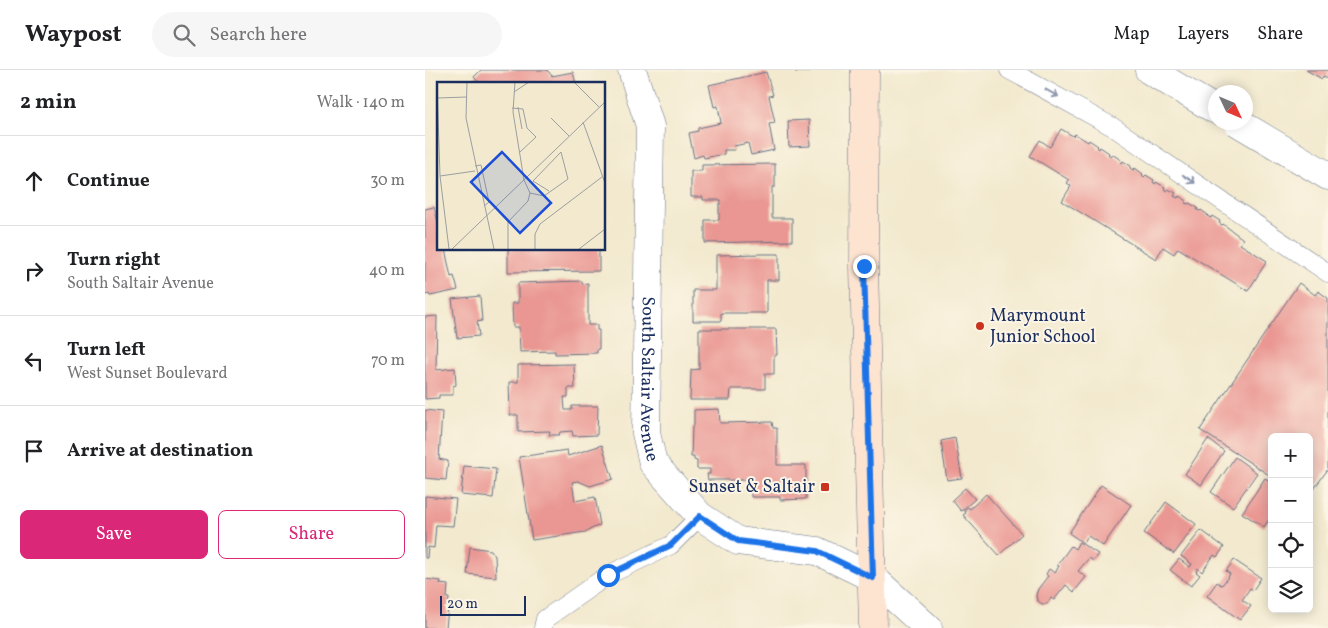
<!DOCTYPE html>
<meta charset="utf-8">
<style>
body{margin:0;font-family:Vollkorn,serif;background:#f6f6f6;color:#202124}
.controls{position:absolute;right:15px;bottom:15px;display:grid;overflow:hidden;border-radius:8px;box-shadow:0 2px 12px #0003}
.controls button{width:45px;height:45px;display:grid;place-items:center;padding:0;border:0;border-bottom:1px solid #e0e0e0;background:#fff;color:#202124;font:25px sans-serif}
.compass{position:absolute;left:783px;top:15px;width:45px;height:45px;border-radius:50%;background:#fff;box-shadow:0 2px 12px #0003;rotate:134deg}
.scale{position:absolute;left:15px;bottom:12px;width:86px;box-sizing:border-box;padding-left:5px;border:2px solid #1b2f5e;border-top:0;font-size:14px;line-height:18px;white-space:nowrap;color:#1b2f5e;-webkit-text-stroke:4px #fcf5e5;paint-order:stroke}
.stop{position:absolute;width:15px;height:15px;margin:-11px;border:4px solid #1a73e8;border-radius:50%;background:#fff}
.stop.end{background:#1a73e8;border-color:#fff;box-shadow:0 1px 5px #0008}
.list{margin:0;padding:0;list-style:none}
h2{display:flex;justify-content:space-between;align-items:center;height:65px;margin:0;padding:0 20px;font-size:21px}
h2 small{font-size:16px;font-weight:400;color:#757577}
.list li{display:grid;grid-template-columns:32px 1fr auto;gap:15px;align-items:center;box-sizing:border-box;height:90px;padding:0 20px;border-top:1px solid #e0e0e0}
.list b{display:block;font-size:19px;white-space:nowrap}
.list p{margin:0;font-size:16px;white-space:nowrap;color:#757577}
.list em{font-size:16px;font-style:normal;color:#757577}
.actions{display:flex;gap:10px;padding:15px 20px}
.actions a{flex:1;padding:11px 0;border:1px solid #db2777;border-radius:8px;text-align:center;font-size:18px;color:#db2777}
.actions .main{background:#db2777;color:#fff}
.icon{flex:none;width:28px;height:28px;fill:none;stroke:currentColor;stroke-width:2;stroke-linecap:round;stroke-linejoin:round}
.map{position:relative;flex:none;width:903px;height:558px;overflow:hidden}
header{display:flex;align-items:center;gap:30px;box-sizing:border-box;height:70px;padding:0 25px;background:#fff;border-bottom:1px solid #e0e0e0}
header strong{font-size:24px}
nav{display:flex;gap:28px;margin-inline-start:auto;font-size:18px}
.search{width:350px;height:45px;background:#f6f6f6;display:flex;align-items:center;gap:12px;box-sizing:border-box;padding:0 18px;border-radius:28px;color:#757577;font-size:19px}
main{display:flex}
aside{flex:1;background:#fff}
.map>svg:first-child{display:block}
.building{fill:#ea9793}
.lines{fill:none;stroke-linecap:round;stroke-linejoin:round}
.lane-casing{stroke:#667085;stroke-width:19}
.street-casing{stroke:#667085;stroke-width:29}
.secondary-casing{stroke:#667085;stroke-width:29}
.lane{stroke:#fff;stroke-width:18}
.street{stroke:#fff;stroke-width:28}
.secondary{stroke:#fde4d1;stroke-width:28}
.oneway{stroke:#8d97ae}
.route{stroke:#1a73e8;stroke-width:6}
.poi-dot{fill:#c8321e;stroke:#fcf5e5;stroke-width:2}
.labels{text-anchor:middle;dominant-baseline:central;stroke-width:4;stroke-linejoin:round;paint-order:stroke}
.poi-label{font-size:18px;fill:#1b2f5e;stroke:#fcf5e5;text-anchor:start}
.street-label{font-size:18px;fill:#1b2f5e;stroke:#fcf5e5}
.inset-road{fill:none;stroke:#9c9fa1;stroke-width:1}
.view{fill:#1d4ed8;fill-opacity:0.15;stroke:#1d4ed8;stroke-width:2.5}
.inset-edge{fill:none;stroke:#1b2f5e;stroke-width:2.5}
</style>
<header>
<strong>Waypost</strong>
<div class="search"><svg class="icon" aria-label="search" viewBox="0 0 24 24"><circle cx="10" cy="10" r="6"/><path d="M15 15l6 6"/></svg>Search here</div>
<nav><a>Map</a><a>Layers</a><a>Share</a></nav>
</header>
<main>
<aside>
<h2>2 min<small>Walk · 140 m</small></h2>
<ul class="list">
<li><svg class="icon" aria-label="ahead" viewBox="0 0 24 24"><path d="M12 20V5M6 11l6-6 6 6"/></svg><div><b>Continue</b></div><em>30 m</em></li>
<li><svg class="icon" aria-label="right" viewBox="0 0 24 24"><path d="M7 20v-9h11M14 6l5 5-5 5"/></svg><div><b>Turn right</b><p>South Saltair Avenue</p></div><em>40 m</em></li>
<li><svg class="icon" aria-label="left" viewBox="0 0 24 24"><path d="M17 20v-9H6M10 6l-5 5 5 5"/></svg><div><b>Turn left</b><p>West Sunset Boulevard</p></div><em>70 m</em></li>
<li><svg class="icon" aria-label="arrive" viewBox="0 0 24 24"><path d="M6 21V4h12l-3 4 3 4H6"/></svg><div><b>Arrive at destination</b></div></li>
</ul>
<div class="actions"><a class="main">Save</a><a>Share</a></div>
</aside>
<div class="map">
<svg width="903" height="558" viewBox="0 0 903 558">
<rect width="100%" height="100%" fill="#fcf5e5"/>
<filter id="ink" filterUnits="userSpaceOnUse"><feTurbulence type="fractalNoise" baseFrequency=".02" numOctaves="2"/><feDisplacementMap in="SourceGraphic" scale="10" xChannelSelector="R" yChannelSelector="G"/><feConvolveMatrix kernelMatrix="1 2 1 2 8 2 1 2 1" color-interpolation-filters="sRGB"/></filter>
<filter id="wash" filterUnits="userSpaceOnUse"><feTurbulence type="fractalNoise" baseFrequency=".0096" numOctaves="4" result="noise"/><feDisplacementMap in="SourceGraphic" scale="20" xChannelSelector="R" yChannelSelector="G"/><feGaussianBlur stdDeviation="1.12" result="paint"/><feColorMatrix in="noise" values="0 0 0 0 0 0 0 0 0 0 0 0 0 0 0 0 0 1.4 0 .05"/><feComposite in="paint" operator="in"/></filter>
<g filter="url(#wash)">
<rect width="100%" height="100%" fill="#f2e9ce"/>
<g id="blocks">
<g class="building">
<polygon points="56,0 122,0 127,6 148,2 151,14 55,14 49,7"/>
<rect x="371" y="0" width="13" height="2"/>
<polygon points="881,0 903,0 903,8 898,6 897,9"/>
<polygon points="341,2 348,25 344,26 350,53 344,54 349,80 326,85 323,73 309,76 310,80 299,80 299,84 279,88 278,85 269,88 264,63 273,61 273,58 296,53 293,36 289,37 284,15"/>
<polygon points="384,50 385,76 364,77 363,51"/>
<polygon points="636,59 648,66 650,64 663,72 664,70 673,76 672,77 674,79 675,77 684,83 683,84 686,86 687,84 696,90 695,92 697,93 698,91 706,96 705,98 708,100 710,98 718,104 717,105 719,107 721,105 729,110 728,112 730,114 731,112 740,117 739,119 742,121 743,119 751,123 749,126 753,128 754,126 762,131 760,133 763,134 764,133 773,138 772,140 775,141 776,140 783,145 782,146 786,148 787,146 795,151 794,153 797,155 798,154 818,169 815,174 842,191 823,221 753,178 749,184 738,177 731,189 637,131 646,116 642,113 644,110 605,86 615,70 625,77"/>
<polygon points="350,94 350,117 347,117 347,148 367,148 367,171 280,173 280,150 294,150 294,134 296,134 296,130 278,130 278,127 266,127 266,101 277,101 277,95"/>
<polygon points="9,137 14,156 14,179 20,179 26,207 29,206 33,220 5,226 4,224 0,225 0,139"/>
<polygon points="83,179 174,179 174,201 83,202"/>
<polygon points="337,184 354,184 354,210 342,210 342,243 296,243 296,251 268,251 268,220 291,220 291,185"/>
<polygon points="157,211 157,214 163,213 163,255 172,255 172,260 174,260 174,279 172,279 172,283 130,284 130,281 95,282 94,257 88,257 87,233 93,233 93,213"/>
<polygon points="874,213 890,225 893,221 903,228 903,399 884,426 884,367 847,367 847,407 775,360"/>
<polygon points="55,226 57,251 52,252 54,266 32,268 27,229"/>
<polygon points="12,246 11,300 30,298 31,315 28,316 28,325 14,325 14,328 0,329 0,247"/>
<polygon points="274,259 351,259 352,285 349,285 349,304 340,304 340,319 306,319 305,330 265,330 266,300 274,299"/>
<polygon points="149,294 150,318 143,318 143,327 139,327 140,340 147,340 147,336 173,336 172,365 148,366 147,361 135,362 134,365 124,365 125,361 93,362 93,345 85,345 84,312 93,312 93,295"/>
<polygon points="294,339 295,353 347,352 348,358 352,358 352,395 381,395 381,429 355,430 355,427 326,427 326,410 283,410 282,404 285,404 285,399 272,399 272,391 269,390 269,387 266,387 267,357 269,356 269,340"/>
<polygon points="0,340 17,342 14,389 23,391 21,410 0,408"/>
<polygon points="530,368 537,408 522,410 516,371"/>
<polygon points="783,369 799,381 776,415 760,404"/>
<polygon points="177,375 188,409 165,416 153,411 147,412 150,431 170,427 175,455 160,462 107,470 94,387 142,380 143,386"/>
<polygon points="810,387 832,403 808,437 786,422"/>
<polygon points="39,396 71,399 68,428 36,425"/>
<polygon points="840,408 847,412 847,445 839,457 817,443"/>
<polygon points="676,415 706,435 678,476 663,466 658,473 644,463"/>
<polygon points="540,418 550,429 536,441 527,430"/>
<polygon points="561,424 597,464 574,485 538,445 541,443 539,440 543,437 545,439"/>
<polygon points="0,426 31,429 28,456 11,455 9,478 3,477 2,488 0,488"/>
<polygon points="741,432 771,454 749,484 719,463"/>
<polygon points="776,460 799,477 792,487 789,485 777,502 773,498 771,502 775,505 766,516 745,500 754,489 765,497 767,494 756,486"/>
<polygon points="654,472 673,484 668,491 664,488 653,501 661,507 649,522 641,515 629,530 626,528 622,534 617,534 612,530 611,525 613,519 623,506 621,504 624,499 630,503 634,496 632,495 646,476 650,479"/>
<polygon points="45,477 66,480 70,486 71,507 42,504"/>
<polygon points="809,490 836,508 828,520 825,518 817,530 826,536 815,550 782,526 792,512 796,515 798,514 805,504 801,501"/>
<polygon points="0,509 16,511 15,514 23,515 22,528 24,528 21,558 0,558"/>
</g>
</g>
</g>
<g filter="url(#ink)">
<use href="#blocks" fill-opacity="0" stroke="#667085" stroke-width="1"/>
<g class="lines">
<g class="lane-casing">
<g id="lane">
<polyline points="584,0 688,57 903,203"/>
<polyline points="118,558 120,549 183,505 246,475 275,446"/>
</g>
</g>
<g class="street-casing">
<g id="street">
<path id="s1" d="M207,0L225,56L221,363L228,393L275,446L313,471L392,481L448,508L503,558"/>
<polyline points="724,0 791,40"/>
<polyline points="812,52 903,106"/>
</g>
</g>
<g class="secondary-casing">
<polyline id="secondary" points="440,0 439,196 448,558"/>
</g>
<use href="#lane" class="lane"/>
<use href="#street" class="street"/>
<use href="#secondary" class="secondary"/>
</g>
<defs><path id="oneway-shaft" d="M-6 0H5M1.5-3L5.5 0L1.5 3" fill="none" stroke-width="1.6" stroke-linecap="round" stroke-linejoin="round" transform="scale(1.25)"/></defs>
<g class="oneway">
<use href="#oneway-shaft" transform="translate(627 23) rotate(29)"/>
<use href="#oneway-shaft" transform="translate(764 109) rotate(34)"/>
</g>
</g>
<g class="lines" filter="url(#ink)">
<polyline class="route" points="183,505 246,475 275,446 313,471 392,481 448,508 439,196"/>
</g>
<g class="poi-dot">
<circle cx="555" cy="256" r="5"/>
<rect x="395" y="412" width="10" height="10" rx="2.5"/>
</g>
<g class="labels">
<g class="poi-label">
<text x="565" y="246">Marymount<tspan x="565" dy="21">Junior School</tspan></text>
<text x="390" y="417" text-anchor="end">Sunset &amp; Saltair</text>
</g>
<g class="street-label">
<text stroke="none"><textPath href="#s1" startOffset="312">South Saltair Avenue</textPath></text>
</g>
</g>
<g transform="translate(12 12)">
<rect width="168" height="168" fill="#f2e9ce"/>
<path class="inset-road" d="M30,0L29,36L57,167M137,0L162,25M0,3L3,94L12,167M77,10L92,0M1,16L30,15M81,25L85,47M75,26L86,27L90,46L99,55L83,70M114,36L132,54M146,40L168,101M38,84L44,83L52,120L47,124M3,94L38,89M93,111L107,114L131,97L124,70L96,99L112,109M15,167L168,20M71,167V140L91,119L93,111L87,98L76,30L78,0M98,167V152L103,142L165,95M142,167L168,147"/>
<path class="view" d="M65,70L114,121L83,151L34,100Z"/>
<rect width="168" height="168" class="inset-edge"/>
</g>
</svg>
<div class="controls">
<button>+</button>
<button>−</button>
<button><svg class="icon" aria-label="locate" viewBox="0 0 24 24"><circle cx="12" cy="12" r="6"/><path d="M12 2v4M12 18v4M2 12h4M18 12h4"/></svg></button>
<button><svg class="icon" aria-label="layers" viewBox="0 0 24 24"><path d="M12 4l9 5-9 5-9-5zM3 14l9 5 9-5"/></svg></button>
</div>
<svg class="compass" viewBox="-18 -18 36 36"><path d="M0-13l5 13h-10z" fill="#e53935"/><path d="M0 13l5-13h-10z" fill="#757577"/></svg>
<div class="scale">20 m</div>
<div class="stop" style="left:183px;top:505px"></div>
<div class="stop end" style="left:439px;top:196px"></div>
</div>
</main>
